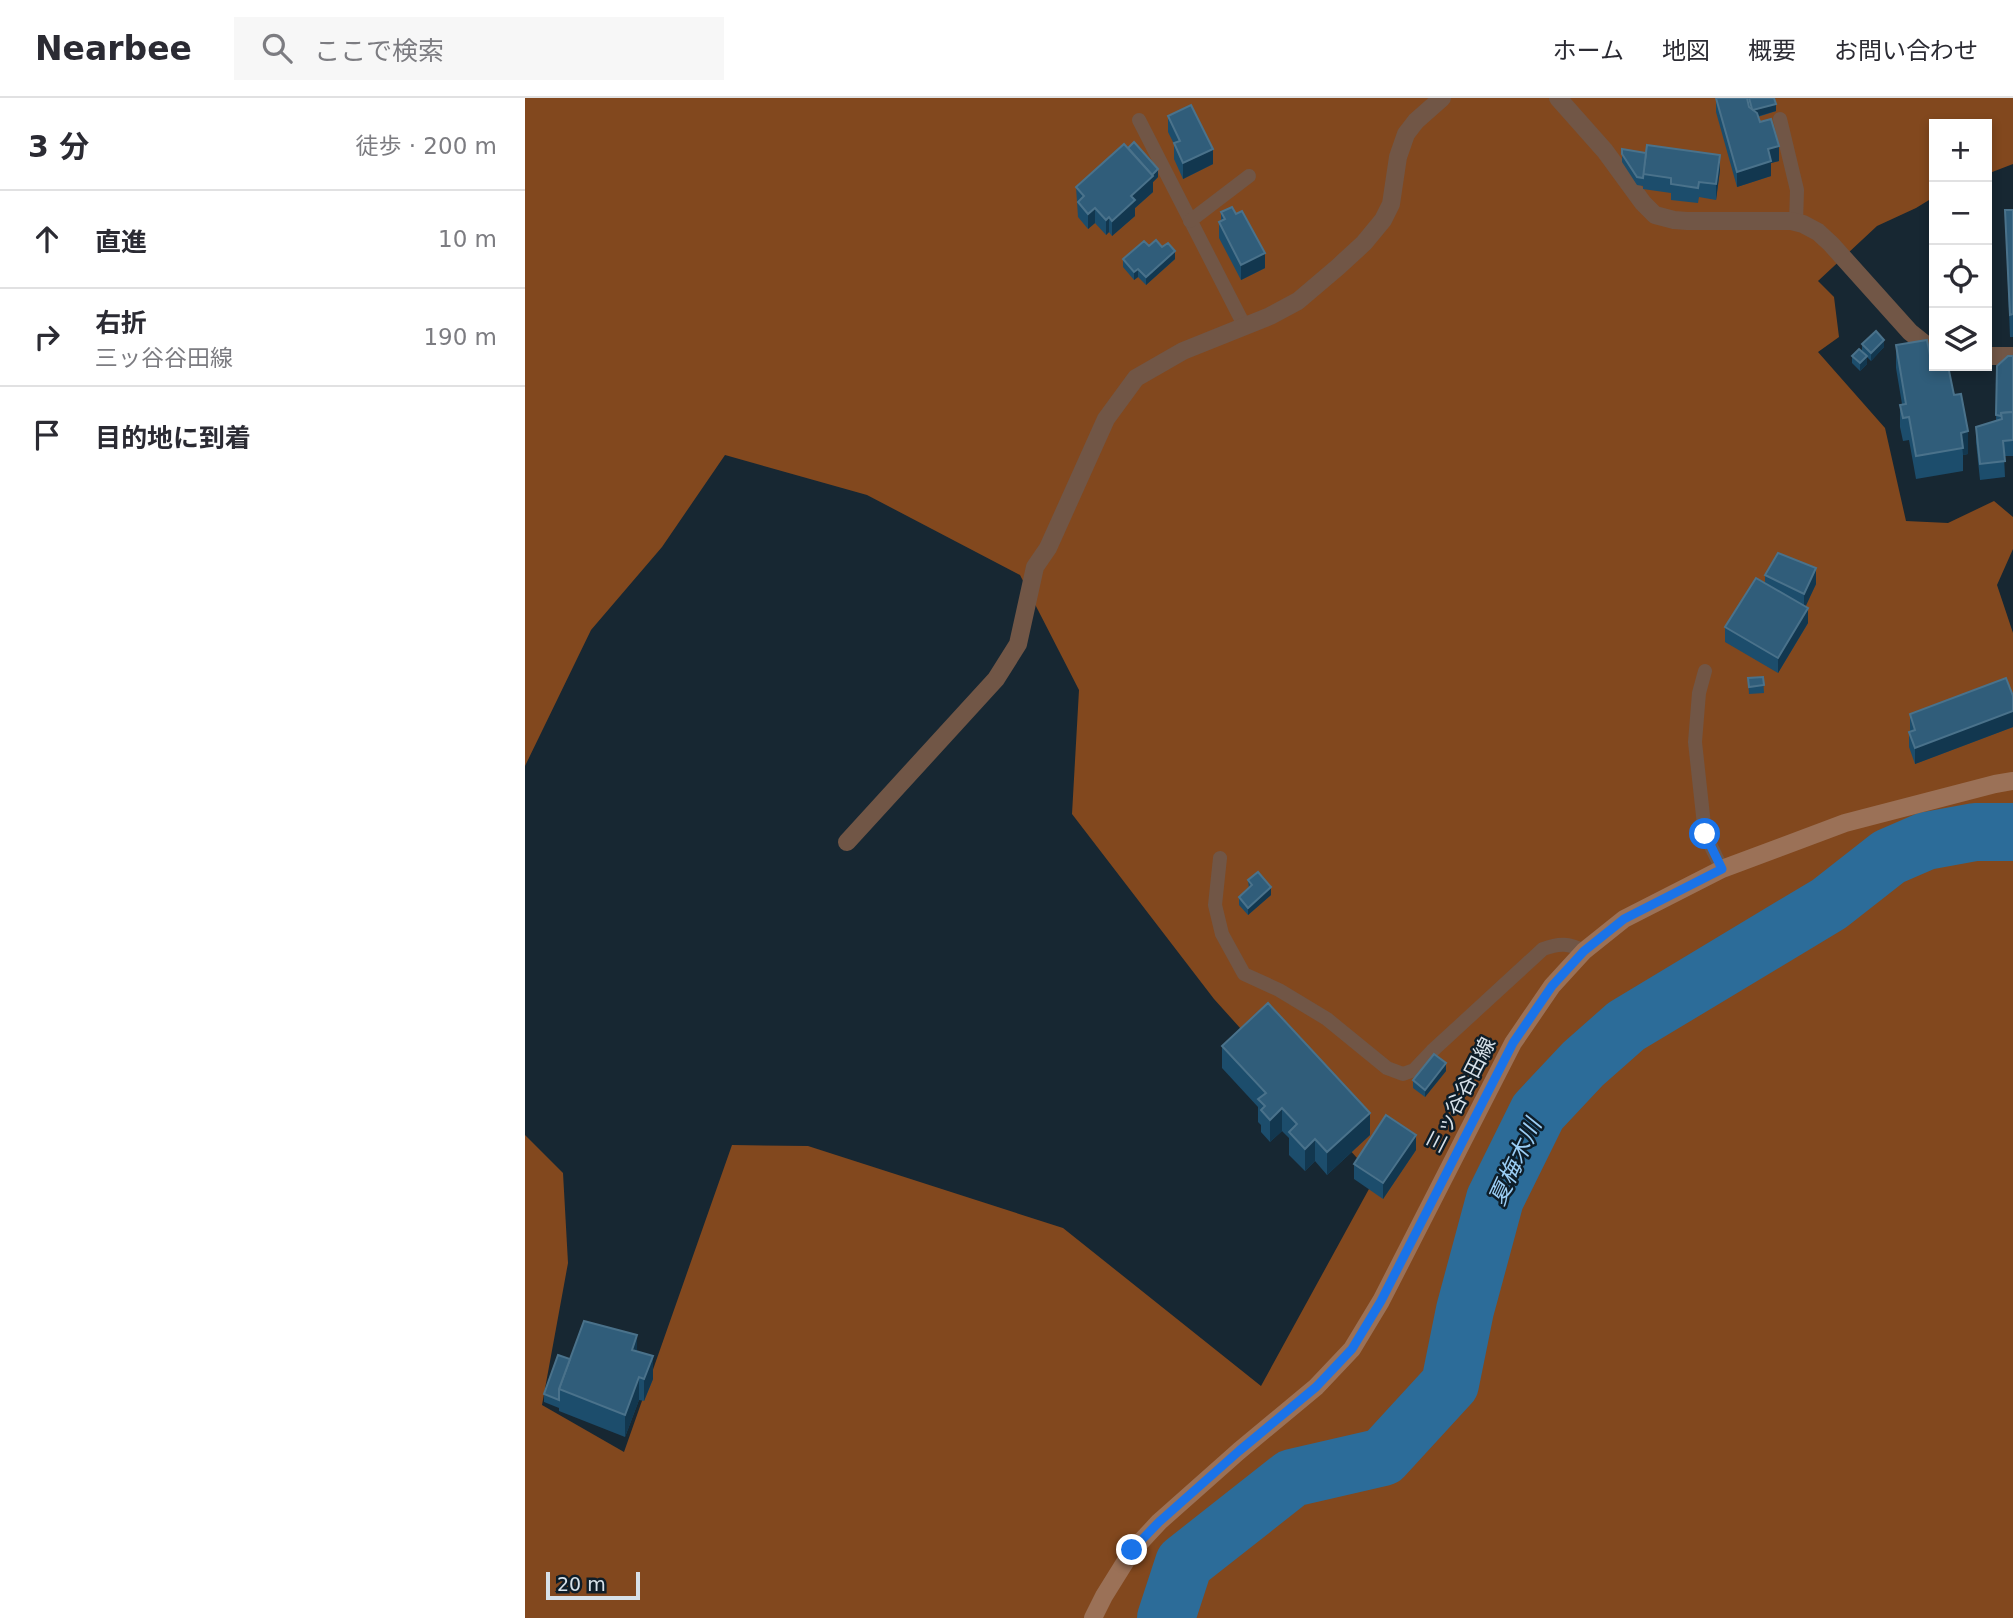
<!DOCTYPE html>
<html lang="ja">
<meta charset="utf-8">
<style>
body{margin:0;font-family:"DejaVu Sans","Noto Sans JP",sans-serif;background:#f7f7f7;color:#2b2b33}
.controls{position:absolute;right:21px;top:21px;display:grid;overflow:hidden;border-radius:0px;box-shadow:0 4px 10px #0003}
.controls button{width:63px;height:63px;display:grid;place-items:center;padding:0;border:0;border-bottom:2px solid #e1e1e2;background:#fff;color:#2b2b33;font:35px sans-serif}
.scale{position:absolute;left:21px;bottom:18px;width:94px;box-sizing:border-box;padding-left:7px;border:4px solid #d7e1e9;border-top:0;font-size:19px;line-height:24px;white-space:nowrap;color:#d7e1e9;-webkit-text-stroke:5px #0e1d28;paint-order:stroke}
.stop{position:absolute;width:21px;height:21px;margin:-16px;border:5px solid #1a73e8;border-radius:50%;background:#fff}
.stop.end{background:#1a73e8;border-color:#fff;box-shadow:0 2px 7px #0008}
.list{margin:0;padding:0;list-style:none}
h2{display:flex;justify-content:space-between;align-items:center;height:91px;margin:0;padding:0 28px;font-size:30px}
h2 small{font-size:23px;font-weight:400;color:#7c7c81}
.list li{display:grid;grid-template-columns:46px 1fr auto;gap:21px;align-items:center;box-sizing:border-box;height:98px;padding:0 28px;border-top:2px solid #e1e1e2}
.list b{display:block;font-size:26px;white-space:nowrap}
.list p{margin:0;font-size:23px;white-space:nowrap;color:#7c7c81}
.list em{font-size:23px;font-style:normal;color:#7c7c81}
.icon{flex:none;width:38px;height:38px;fill:none;stroke:currentColor;stroke-width:2;stroke-linecap:round;stroke-linejoin:round}
.map{position:relative;flex:none;width:1488px;height:1520px;overflow:hidden}
header{display:flex;align-items:center;gap:42px;box-sizing:border-box;height:98px;padding:0 35px;background:#fff;border-bottom:2px solid #e1e1e2}
header strong{font-size:33px}
nav{display:flex;gap:38px;margin-inline-start:auto;font-size:24px}
.search{width:490px;height:63px;background:#f7f7f7;display:flex;align-items:center;gap:18px;box-sizing:border-box;padding:0 24px;border-radius:0px;color:#7c7c81;font-size:26px}
main{display:flex}
aside{flex:1;background:#fff}
.map>svg:first-child{display:block}
.forest{fill:#82481e}
.lines{fill:none;stroke-linecap:round;stroke-linejoin:round}
.river{stroke:#2c6c99;stroke-width:58}
.lane{stroke:#715646;stroke-width:14}
.street{stroke:#715646;stroke-width:18}
.secondary{stroke:#9b7157;stroke-width:18}
.wall{fill:#1c4d6c}
.shaded-wall{fill:#12374f}
.building{fill:#305d7a;stroke:#4a728b;stroke-width:2}
.route{stroke:#1a73e8;stroke-width:9}
.labels{text-anchor:middle;dominant-baseline:central;stroke-width:5;stroke-linejoin:round;paint-order:stroke}
.street-label{font-size:21px;fill:#d7e1e9;stroke:#0e1d28}
.water-label{font-size:23px;font-style:italic;fill:#9ccef5;stroke:#0e1d28}
</style>
<header>
<strong>Nearbee</strong>
<div class="search"><svg class="icon" aria-label="search" viewBox="0 0 24 24"><circle cx="10" cy="10" r="6"/><path d="M15 15l6 6"/></svg>ここで検索</div>
<nav><a>ホーム</a><a>地図</a><a>概要</a><a>お問い合わせ</a></nav>
</header>
<main>
<aside>
<h2>3 分<small>徒歩 · 200 m</small></h2>
<ul class="list">
<li><svg class="icon" aria-label="ahead" viewBox="0 0 24 24"><path d="M12 20V5M6 11l6-6 6 6"/></svg><div><b>直進</b></div><em>10 m</em></li>
<li><svg class="icon" aria-label="right" viewBox="0 0 24 24"><path d="M7 20v-9h11M14 6l5 5-5 5"/></svg><div><b>右折</b><p>三ッ谷谷田線</p></div><em>190 m</em></li>
<li><svg class="icon" aria-label="arrive" viewBox="0 0 24 24"><path d="M6 21V4h12l-3 4 3 4H6"/></svg><div><b>目的地に到着</b></div></li>
</ul>
</aside>
<div class="map">
<svg width="1488" height="1520" viewBox="0 0 1488 1520">
<rect width="100%" height="100%" fill="#172732"/>
<polygon class="forest" points="0,0 1488,0 1488,66 1462,76 1462,26 1409,26 1409,99 1391,110 1352,128 1293,183 1309,199 1314,239 1293,254 1360,330 1381,423 1423,425 1469,403 1488,419 1488,451 1472,487 1488,535 1488,1520 0,1520 0,1037 38,1075 43,1165 17,1307 99,1354 207,1047 283,1048 538,1130 736,1288 850,1080 689,901 547,716 554,592 495,477 342,397 200,357 137,449 66,532 0,668"/>
<g class="lines">
<polyline class="river" points="641,1520 659,1465 767,1380 858,1359 925,1286 940,1212 970,1101 1013,1014 1058,966 1101,928 1304,806 1364,759 1401,743 1450,734 1488,734"/>
<g class="lane">
<polyline points="1255,21 1272,92 1271,125"/>
<polyline points="614,22 719,227"/>
<polyline points="665,123 724,78"/>
<polyline points="1180,573 1174,595 1170,644 1180,736 1197,771"/>
<path d="M695,760L690,807L697,836L719,876L754,892L802,921L862,970L878,976L889,972L907,953L1018,851C1034,845 1044,845 1059,853"/>
</g>
<g class="street">
<polyline points="1033,0 1080,53 1118,105 1130,117 1149,122 1162,123 1266,123 1278,126 1293,134 1306,146 1385,234 1400,246 1409,249"/>
<polyline points="1462,258 1488,258"/>
<polyline points="322,744 471,581 493,546 510,469 523,450 581,321 611,280 658,253 745,218 773,203 813,169 839,145 858,122 866,106 873,59 881,36 891,23 917,0"/>
</g>
<polyline class="secondary" points="568,1520 579,1498 607,1453 634,1424 714,1353 791,1289 827,1251 856,1203 988,945 1027,888 1059,853 1099,821 1197,771 1320,725 1470,686 1488,683"/>
</g>
<g class="wall">
<polygon points="1191,0 1249,0 1251,13 1233,19 1254,63 1246,65 1246,78 1212,89 1191,14"/>
<polygon points="643,18 688,66 658,81 649,61 649,46 643,34"/>
<polygon points="1097,51 1195,72 1191,102 1174,99 1173,105 1146,102 1146,95 1118,91 1118,88 1112,87 1097,64"/>
<polygon points="633,79 628,84 628,94 610,110 610,118 587,138 584,134 581,137 570,125 563,131 553,119 551,89"/>
<polygon points="1480,112 1488,112 1488,239 1485,239"/>
<polygon points="696,114 740,170 716,182 694,140 694,124 696,123"/>
<polygon points="624,148 637,149 650,161 621,187 613,179 609,182 598,169 598,161"/>
<polygon points="1337,246 1359,249 1346,263 1342,259 1342,266 1335,273 1327,265 1327,258 1337,254"/>
<polygon points="1371,247 1407,267 1429,297 1443,356 1438,357 1438,373 1391,381 1384,342 1378,343 1375,329 1375,307 1377,306 1371,270"/>
<polygon points="1488,258 1488,358 1479,358 1480,379 1455,382 1451,344 1451,329 1471,323 1472,268"/>
<polygon points="1240,477 1291,486 1280,508 1283,525 1253,575 1200,544 1200,529 1240,485"/>
<polygon points="1238,579 1239,595 1224,596 1223,580"/>
<polygon points="1488,598 1488,629 1390,666 1384,649 1384,634 1385,633 1385,616"/>
<polygon points="723,782 746,797 723,817 714,807 714,799 724,791"/>
<polygon points="697,948 845,1037 802,1077 790,1063 780,1073 764,1057 764,1040 757,1033 745,1044 736,1034 736,1027 733,1024 733,1009 697,970"/>
<polygon points="921,973 900,999 888,990 888,982"/>
<polygon points="891,1052 858,1101 829,1081 829,1066"/>
<polygon points="112,1254 128,1281 119,1303 114,1302 100,1339 34,1313 34,1310 19,1304 19,1296 45,1261"/>
</g>
<g class="shaded-wall">
<polygon points="1251,6 1251,13 1227,20 1227,13"/>
<polygon points="1254,48 1254,63 1246,65 1246,78 1212,89 1212,74 1243,51"/>
<polygon points="688,51 688,66 658,81 658,65"/>
<polygon points="1195,57 1195,72 1191,102 1191,86"/>
<polygon points="633,71 633,79 628,84 628,94 610,110 610,118 587,138 587,123 606,98"/>
<polygon points="570,110 570,125 563,131 563,116"/>
<polygon points="584,119 584,134 581,137 581,122"/>
<polygon points="650,153 650,161 621,187 621,179"/>
<polygon points="740,155 740,170 716,182 716,167"/>
<polygon points="613,171 613,179 609,182 609,174"/>
<polygon points="1359,242 1359,249 1346,263 1346,255"/>
<polygon points="1342,258 1342,266 1335,273 1335,265"/>
<polygon points="1443,333 1443,356 1438,357 1436,335"/>
<polygon points="1291,470 1291,486 1279,512 1279,496"/>
<polygon points="1283,510 1283,525 1253,575 1253,560"/>
<polygon points="1488,613 1488,629 1390,666 1390,650"/>
<polygon points="746,789 746,797 723,817 723,810"/>
<polygon points="921,965 921,973 900,999 900,992"/>
<polygon points="757,1010 757,1033 745,1044 745,1022"/>
<polygon points="845,1015 845,1037 802,1077 802,1054"/>
<polygon points="891,1037 891,1052 858,1101 858,1085"/>
<polygon points="790,1041 790,1063 780,1073 780,1051"/>
<polygon points="112,1237 112,1260 107,1252"/>
<polygon points="128,1258 128,1281 119,1303 119,1281"/>
<polygon points="114,1279 114,1302 100,1339 100,1317"/>
</g>
<g class="building">
<polygon points="1191,0 1222,0 1224,9 1232,15 1235,24 1246,21 1254,48 1243,51 1246,63 1212,74"/>
<polygon points="1224,0 1249,0 1251,6 1228,12 1227,11"/>
<polygon points="666,7 688,51 658,65 649,45 655,43 643,18"/>
<polygon points="609,44 633,71 627,77 603,50"/>
<polygon points="599,46 628,78 606,98 610,102 587,123 584,119 581,122 570,110 563,116 553,104 559,98 551,89"/>
<polygon points="1122,47 1195,57 1191,86 1174,84 1173,90 1146,86 1146,80 1118,76"/>
<polygon points="1097,51 1121,55 1118,80 1112,79 1097,56"/>
<polygon points="707,109 711,116 717,113 740,155 716,167 694,124 700,121 696,114"/>
<polygon points="1480,112 1488,112 1488,216 1485,217"/>
<polygon points="631,142 637,149 643,145 650,153 621,179 613,171 609,174 598,161 619,143 624,148"/>
<polygon points="1351,233 1359,242 1346,255 1337,246"/>
<polygon points="1402,242 1407,267 1423,268 1429,297 1436,296 1443,333 1436,335 1438,350 1391,358 1384,319 1378,320 1375,307 1381,306 1371,247"/>
<polygon points="1334,251 1342,258 1335,265 1327,258"/>
<polygon points="1483,258 1488,258 1488,314 1476,315 1476,318 1471,317 1472,268"/>
<polygon points="1488,314 1488,342 1478,343 1480,363 1455,366 1451,329 1477,321 1476,315"/>
<polygon points="1253,455 1291,470 1279,496 1240,477"/>
<polygon points="1231,480 1283,510 1253,560 1200,529"/>
<polygon points="1238,579 1239,587 1224,589 1223,580"/>
<polygon points="1481,580 1488,598 1488,613 1390,650 1384,634 1390,632 1385,616"/>
<polygon points="733,774 746,789 723,810 714,799 727,787 723,782"/>
<polygon points="743,905 845,1015 802,1054 790,1041 780,1051 764,1034 772,1026 757,1010 745,1022 736,1012 740,1008 733,1001 741,995 697,948"/>
<polygon points="909,956 921,965 900,992 888,982"/>
<polygon points="861,1017 891,1037 858,1085 829,1066"/>
<polygon points="59,1223 112,1237 107,1252 128,1258 119,1281 114,1279 100,1317 34,1291"/>
<polygon points="33,1257 45,1261 34,1291 34,1302 19,1296"/>
</g>
<g class="lines">
<polyline class="route" points="607,1452 634,1424 714,1353 791,1289 827,1251 856,1203 988,945 1027,888 1059,853 1099,821 1197,771 1180,736"/>
</g>
<g class="labels">
<g class="street-label">
<text transform="translate(936 997) rotate(-63)">三ッ谷谷田線</text>
</g>
<g class="water-label">
<text transform="translate(990 1064) rotate(-65)">夏梅木川</text>
</g>
</g>
</svg>
<div class="controls">
<button>+</button>
<button>−</button>
<button><svg class="icon" aria-label="locate" viewBox="0 0 24 24"><circle cx="12" cy="12" r="6"/><path d="M12 2v4M12 18v4M2 12h4M18 12h4"/></svg></button>
<button><svg class="icon" aria-label="layers" viewBox="0 0 24 24"><path d="M12 4l9 5-9 5-9-5zM3 14l9 5 9-5"/></svg></button>
</div>
<div class="scale">20 m</div>
<div class="stop" style="left:1180px;top:736px"></div>
<div class="stop end" style="left:607px;top:1452px"></div>
</div>
</main>
